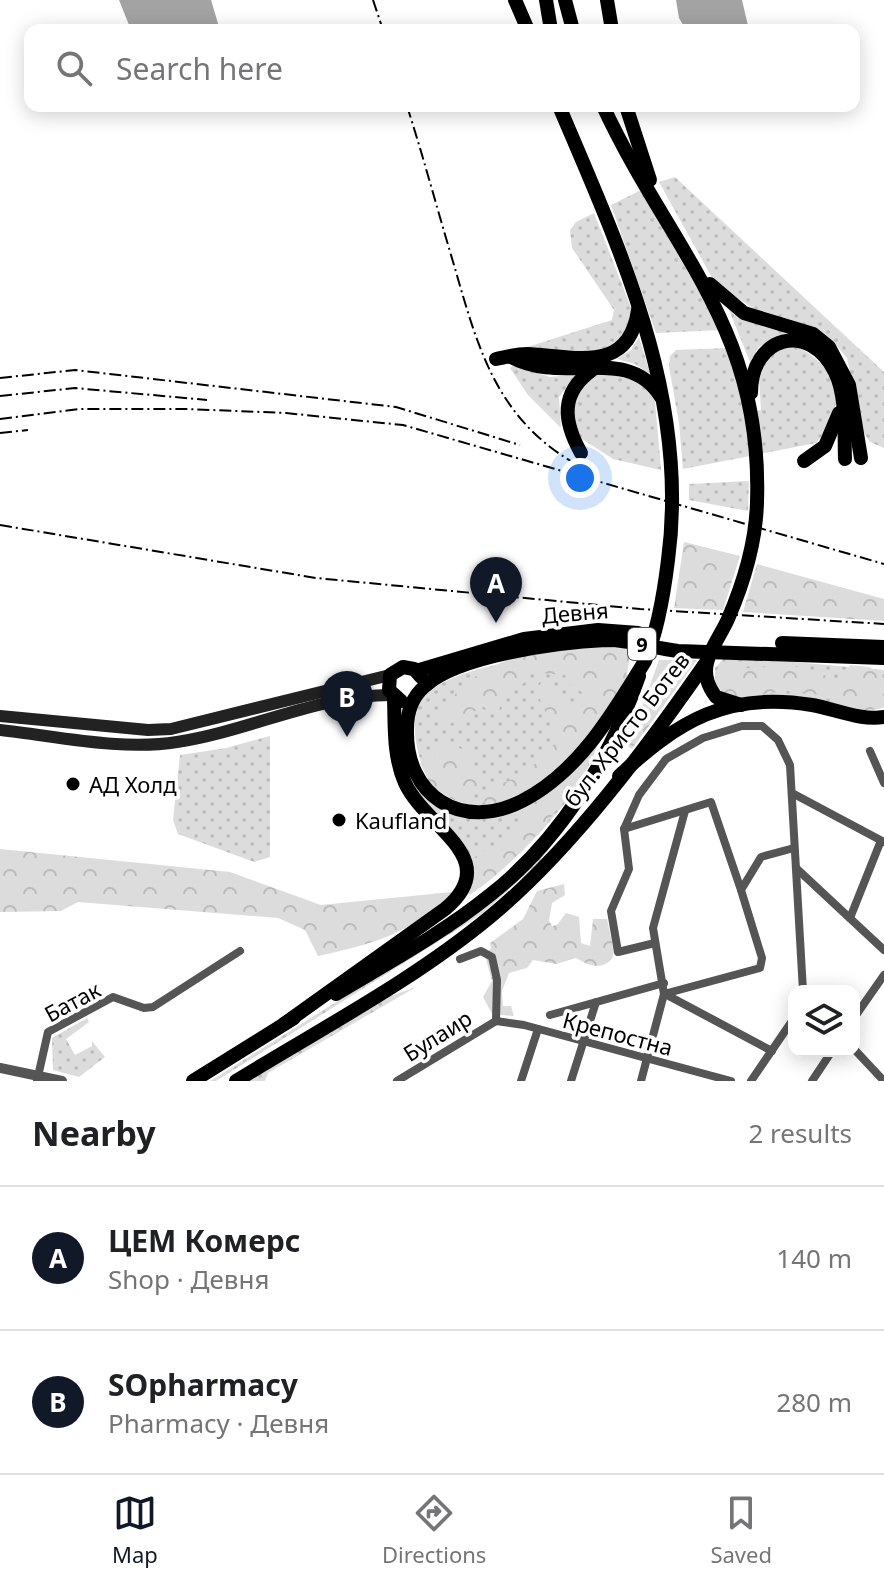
<!DOCTYPE html>
<meta charset="utf-8">
<style>
body{margin:0;font-family:"Noto Sans",sans-serif;background:#f2f2f2;color:#202124}
.controls{position:absolute;right:24px;bottom:24px;display:grid;overflow:hidden;border-radius:16px;box-shadow:0 4px 20px #0003}
.controls button{width:72px;height:72px;display:grid;place-items:center;padding:0;border:0;border-bottom:2px solid #e0e0e0;background:#fff;color:#202124;font:40px sans-serif}
.you{position:absolute;left:580px;top:478px;width:28px;height:28px;margin:-20px;border:6px solid #fff;border-radius:50%;background:#1a73e8;box-shadow:0 0 0 12px #1a73e833}
.badge{display:grid;place-items:center;width:52px;height:52px;border-radius:50%;background:#111827;color:#fff;font-size:26px;font-weight:700}
.pin{position:absolute;translate:-50% -66px;filter:drop-shadow(0 2px 4px #0008)}
.pin::after{content:'';position:absolute;top:42px;width:28px;height:24px;background:inherit;clip-path:polygon(0 0,100% 0,50% 100%)}
.list{margin:0;padding:0;list-style:none}
h2{display:flex;justify-content:space-between;align-items:center;height:104px;margin:0;padding:0 32px;font-size:34px}
h2 small{font-size:26px;font-weight:400;color:#757577}
.list li{display:grid;grid-template-columns:52px 1fr auto;gap:24px;align-items:center;box-sizing:border-box;height:144px;padding:0 32px;border-top:2px solid #e0e0e0}
.list b{display:block;font-size:30px;white-space:nowrap}
.list p{margin:0;font-size:26px;white-space:nowrap;color:#757577}
.list em{font-size:26px;font-style:normal;color:#757577}
.icon{flex:none;width:44px;height:44px;fill:none;stroke:currentColor;stroke-width:2;stroke-linecap:round;stroke-linejoin:round}
.map{position:relative;flex:none;width:884px;height:1081px;overflow:hidden}
.search{position:absolute;background:#fff;box-shadow:0 4px 20px #0003;left:24px;right:24px;top:24px;height:88px;display:flex;align-items:center;gap:20px;box-sizing:border-box;padding:0 28px;border-radius:16px;color:#757577;font-size:30px}
.sheet{height:392px;background:#fff}
nav{display:flex;justify-content:space-around;align-items:center;box-sizing:border-box;height:112px;border-top:2px solid #e0e0e0;background:#fff;font-size:22px;color:#757577}
nav a{display:grid;justify-items:center;gap:4px}
nav .on{color:#111827}
.map>svg:first-child{display:block}
.grass{fill:url(#grass-dots)}
.forest{fill:url(#forest-crowns)}
.water{fill:#a3a3a3}
.lines{fill:none;stroke-linecap:round;stroke-linejoin:round}
.minor{stroke:#555;stroke-width:8}
.tertiary{stroke:#555;stroke-width:10}
.secondary{stroke:#222;stroke-width:12}
.primary{stroke:#000;stroke-width:14}
.trunk{stroke:#000;stroke-width:14}
.rail{stroke:#000;stroke-width:2;stroke-dasharray:12 4 2 4;stroke-linecap:butt}
.poi-dot{fill:#000;stroke:#fff;stroke-width:3}
.labels{text-anchor:middle;dominant-baseline:central;stroke-width:7;stroke-linejoin:round;paint-order:stroke}
.shield{fill:#fff;stroke:#4c4c4c;stroke-width:2}
.shield-label{font-size:20px;font-weight:bold;fill:#000}
.street-label{font-size:22px;fill:#000;stroke:#fff}
.poi-label{font-size:22px;fill:#000;stroke:#fff;text-anchor:start}
</style>
<div class="map">
<svg width="884" height="1081" viewBox="0 0 884 1081">
<defs>
<pattern id="grass-dots" width="8" height="8" patternUnits="userSpaceOnUse" patternTransform="scale(2)"><rect width="8" height="8" fill="#dcdcdc"/><path d="M2 2h.1M6 6h.1" fill="none" stroke="#bbb" stroke-width="1.8" stroke-linecap="round"/></pattern>
<pattern id="forest-crowns" width="20" height="18" patternUnits="userSpaceOnUse" patternTransform="scale(2)"><rect width="20" height="18" fill="#dcdcdc"/><path d="M2 6a3 3 0 1 1 6 0M12 15a3 3 0 1 1 6 0" fill="none" stroke="#bbb"/></pattern>
</defs>
<rect width="100%" height="100%" fill="#fff"/>
<g class="grass">
<polygon points="675,177 884,372 884,448 870,442 862,430 847,358 835,344 751,307 715,283 659,182"/>
<polygon points="641,190 721,330 656,333 611,205"/>
<polygon points="594,213 632,310 628,332 611,348 590,353 521,349 612,320 614,310 572,248 570,230 576,222"/>
<polygon points="729,310 788,332 759,347 750,362"/>
<polygon points="639,337 650,374 635,364 617,359 631,350"/>
<path d="M793,344C838,367 851,402 816,443L683,469L679,423L669,367L670,356L676,350L728,348L745,413L761,410L759,379L769,354Z"/>
<polygon points="514,365 550,377 577,374 559,397 561,428 528,395 510,368"/>
<polygon points="600,373 638,380 655,401 661,470 613,459 576,435 572,400 586,379"/>
<polygon points="749,481 748,511 689,500 689,484"/>
<path d="M622,648L630,650L626,685L497,805H471L432,788C421,765 410,736 417,710C431,660 578,653 622,648Z"/>
<polygon points="736,657 884,670 884,707 860,709 805,698 764,695 744,698 715,682 715,668 724,658"/>
<polygon points="270,736 270,857 254,862 178,834 173,820 180,755 226,748"/>
<path d="M598,744C578,801 518,860 470,895L467,891L471,880L412,786L416,784L465,816Z"/>
<polygon points="584,796 587,798 540,861 482,914 216,1081 210,1081 480,912 497,898"/>
<polygon points="416,987 268,1073 265,1081 248,1081 391,996"/>
<polygon points="87,1018 89,1022 66,1039 75,1055 92,1046 92,1041 105,1057 79,1077 53,1070 52,1038"/>
</g>
<g class="forest">
<polygon points="684,542 740,556 723,610 674,608"/>
<polygon points="757,564 884,599 884,621 743,612"/>
<path d="M598,646L630,650C622,666 630,679 621,694C586,737 546,803 484,805L486,787C517,783 537,764 557,741L536,689L543,681L568,701L579,703L584,693L572,687L565,675L529,672L524,683L506,691L497,715L482,706L461,721L448,724L440,717L443,708C488,652 533,653 598,646Z"/>
<polygon points="659,660 697,660 632,749 628,746"/>
<path d="M734,663C755,676 770,661 792,666C810,670 824,677 843,678L850,665L870,667L884,679V707C858,718 831,696 806,692C779,688 754,699 726,698L715,682L720,666Z"/>
<path d="M445,739L472,756L479,781L471,805C443,798 433,790 420,763L434,756Z"/>
<path d="M589,750L595,753C564,804 528,851 480,888L471,880L470,863C479,852 487,845 501,849L520,821L524,806Z"/>
<path d="M0,849L230,872L321,905L452,892C415,933 369,945 318,956L305,930L278,918L78,902L61,911L0,912Z"/>
<path d="M564,884L565,895L552,903L549,921L552,926L557,925L566,913L579,917L581,943L590,946L593,919H607L614,952L612,959C600,971 588,965 576,958L556,964L533,960L527,968L509,973L502,991L503,1006H511L514,1016L492,1014L483,997L492,981L485,956L491,948L490,943L523,919L537,891Z"/>
</g>
<g class="water">
<polygon points="119,0 211,0 220,30 131,30"/>
<polygon points="676,0 742,0 749,30 686,30 679,18"/>
</g>
<g class="lines">
<g class="minor">
<polyline points="870,751 884,783"/>
<polyline points="792,793 884,842"/>
<polyline points="624,829 711,802 741,890"/>
<polyline points="796,868 884,950"/>
<polyline points="850,918 880,843"/>
<polyline points="655,943 618,952 611,911 629,869 624,829 639,795 666,759 703,738 742,726 762,726 778,740 790,765 803,991"/>
<polyline points="460,959 481,951 492,957 497,980 496,1021"/>
<polyline points="664,994 760,968 762,958 741,890 761,857 794,848"/>
<polyline points="665,994 772,1051"/>
<polyline points="550,1015 664,983"/>
<polyline points="854,1018 884,975"/>
<polyline points="496,1021 524,1025 731,1081"/>
<polyline points="854,1049 884,1081"/>
<polyline points="37,1081 48,1032 113,997 144,1008 153,1007 240,951"/>
<polyline points="397,1081 496,1021"/>
<polyline points="521,1081 538,1029"/>
<polyline points="571,1081 596,1002"/>
<polyline points="641,1081 664,994 653,928 685,811"/>
<polyline points="751,1081 794,1018"/>
<polyline points="812,1081 832,1051"/>
</g>
<polyline class="tertiary" points="0,1068 62,1081"/>
<g class="secondary">
<polyline points="0,716 148,730 171,729 390,675"/>
<path d="M0,730C56,736 121,751 177,742C249,731 318,695 391,695"/>
</g>
<g class="primary">
<path d="M336,994C388,963 443,933 490,895C559,841 611,758 639,676"/>
<polyline points="193,1081 294,1018"/>
<path d="M236,1081C322,1028 414,980 491,916C571,850 648,746 707,661"/>
</g>
<g class="trunk">
<polyline points="515,0 528,30"/>
<polyline points="546,0 551,30"/>
<polyline points="565,0 573,30"/>
<polyline points="607,0 612,30"/>
<path d="M559,106C621,252 690,398 668,560C664,593 658,630 645,661C613,713 579,772 522,801C462,832 405,796 407,729C407,711 412,697 425,686C459,655 561,642 606,640C631,640 654,648 678,651L884,658"/>
<path d="M603,106C670,250 763,327 757,502C756,542 744,582 728,619C722,633 710,648 707,663C704,676 708,686 716,697L741,705"/>
<polyline points="626,106 650,180"/>
<polyline points="710,284 744,313 813,334 829,347 849,385 861,458"/>
<path d="M511,357C564,386 627,343 661,397"/>
<path d="M496,359C506,357 517,354 527,354C574,356 629,375 638,310"/>
<path d="M751,393C751,336 809,320 835,372C847,397 844,432 845,459"/>
<path d="M581,453C563,421 560,393 592,370"/>
<polyline points="804,461 825,446 839,413"/>
<polyline points="782,643 884,647"/>
<polyline points="416,671 524,639 598,630 638,633"/>
<polyline points="401,701 389,690 390,675 403,667 414,669 421,677"/>
<path d="M619,776C678,721 727,691 812,705C835,709 861,721 884,717"/>
<path d="M284,1024L445,909C505,859 426,828 405,783C393,756 395,726 394,698"/>
</g>
<g class="rail">
<polyline points="373,0 383,30"/>
<path d="M407,106C424,159 438,212 454,265C479,352 498,424 585,469"/>
<polyline points="0,378 75,370 396,407 520,445"/>
<polyline points="0,396 75,388 207,400"/>
<polyline points="0,419 79,409 186,409 286,413 403,425 884,564"/>
<polyline points="0,433 28,430"/>
<polyline points="0,525 316,578 640,609 884,624"/>
</g>
</g>
<g class="poi-dot">
<circle cx="73" cy="784" r="8"/>
<circle cx="339" cy="820" r="8"/>
</g>
<g class="labels">
<rect class="shield" x="628" y="628" width="28" height="32" rx="6"/>
<g class="shield-label">
<text x="642" y="644">9</text>
</g>
<g class="street-label">
<text transform="translate(575 612) rotate(-5)">Девня</text>
<text transform="translate(626 729) rotate(-52)">бул. Христо Ботев</text>
<text transform="translate(72 1001) rotate(-28)">Батак</text>
<text transform="translate(618 1033) rotate(15)">Крепостна</text>
<text transform="translate(437 1035) rotate(-32)">Булаир</text>
</g>
<g class="poi-label">
<text x="89" y="784">АД Холд</text>
<text x="355" y="820">Kaufland</text>
</g>
</g>
</svg>
<div class="controls">
<button><svg class="icon" aria-label="layers" viewBox="0 0 24 24"><path d="M12 4l9 5-9 5-9-5zM3 14l9 5 9-5"/></svg></button>
</div>
<div class="you"></div>
<div class="pin badge" style="left:496px;top:623px">A</div>
<div class="pin badge" style="left:347px;top:737px">B</div>
<div class="search"><svg class="icon" aria-label="search" viewBox="0 0 24 24"><circle cx="10" cy="10" r="6"/><path d="M15 15l6 6"/></svg>Search here</div>
</div>
<section class="sheet">
<h2>Nearby<small>2 results</small></h2>
<ul class="list">
<li><span class="badge">A</span><div><b>ЦЕМ Комерс</b><p>Shop · Девня</p></div><em>140 m</em></li>
<li><span class="badge">B</span><div><b>SOpharmacy</b><p>Pharmacy · Девня</p></div><em>280 m</em></li>
</ul>
</section>
<nav>
<a class="on"><svg class="icon" aria-label="map" viewBox="0 0 24 24"><path d="M3 6l6-2 6 2 6-2v14l-6 2-6-2-6 2zM9 4v14M15 6v14"/></svg>Map</a>
<a><svg class="icon" aria-label="directions" viewBox="0 0 24 24"><path d="M12 3l9 9-9 9-9-9zM9 14v-3h6M13 9l2 2-2 2"/></svg>Directions</a>
<a><svg class="icon" aria-label="saved" viewBox="0 0 24 24"><path d="M7 4h10v16l-5-4-5 4z"/></svg>Saved</a>
</nav>
